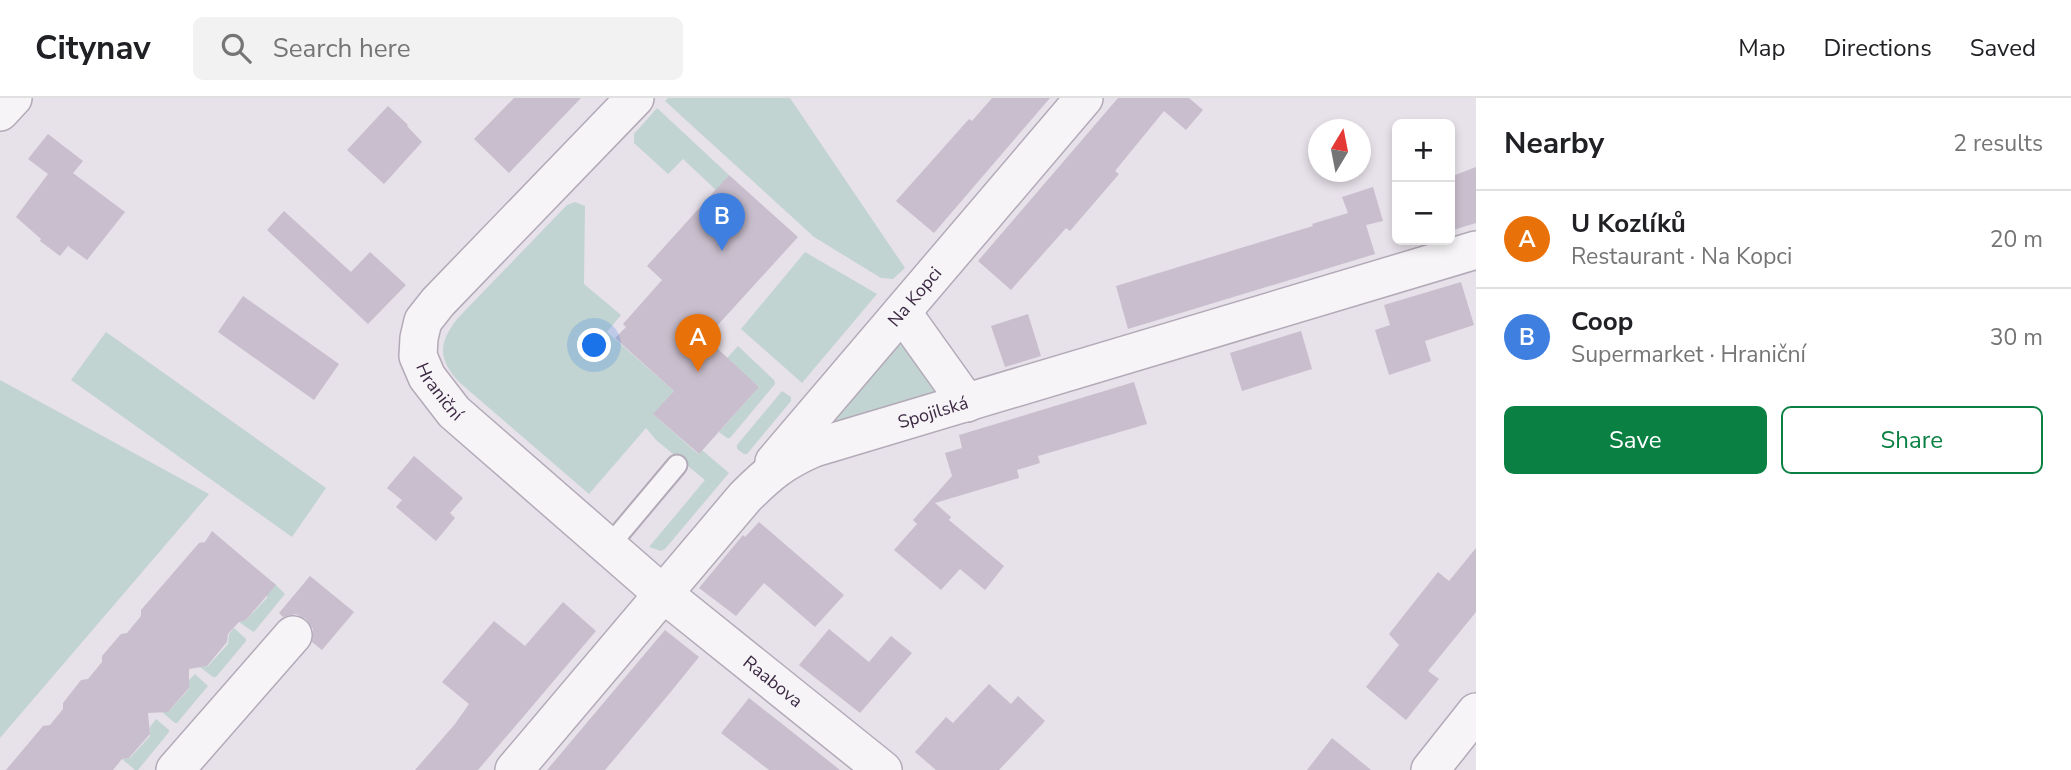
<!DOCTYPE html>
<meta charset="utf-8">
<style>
body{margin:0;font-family:"Nunito Sans",sans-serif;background:#f2f2f2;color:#202124}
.controls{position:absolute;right:21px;top:21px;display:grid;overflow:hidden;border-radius:10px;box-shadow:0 4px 10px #0003}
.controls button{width:63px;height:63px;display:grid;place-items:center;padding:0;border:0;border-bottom:2px solid #e0e0e0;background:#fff;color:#202124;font:35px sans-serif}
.compass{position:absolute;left:1308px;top:21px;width:63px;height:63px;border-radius:50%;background:#fff;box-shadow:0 4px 10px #0003;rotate:10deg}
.you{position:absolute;left:595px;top:248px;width:24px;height:24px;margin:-18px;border:5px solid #fff;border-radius:50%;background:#1a73e8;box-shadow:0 0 0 10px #1a73e833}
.badge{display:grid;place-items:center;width:46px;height:46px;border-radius:50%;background:#0b8043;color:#fff;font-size:23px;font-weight:700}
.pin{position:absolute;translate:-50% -58px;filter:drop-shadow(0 2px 4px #0008)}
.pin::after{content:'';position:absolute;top:37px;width:24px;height:21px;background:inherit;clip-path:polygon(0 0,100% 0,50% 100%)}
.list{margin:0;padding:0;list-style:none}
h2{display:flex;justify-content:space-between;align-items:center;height:91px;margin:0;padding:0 28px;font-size:30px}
h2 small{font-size:23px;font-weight:400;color:#757577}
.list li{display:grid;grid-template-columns:46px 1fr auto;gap:21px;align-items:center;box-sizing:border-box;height:98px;padding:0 28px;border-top:2px solid #e0e0e0}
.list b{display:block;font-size:26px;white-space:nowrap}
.list p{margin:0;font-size:23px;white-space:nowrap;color:#757577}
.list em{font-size:23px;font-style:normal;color:#757577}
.actions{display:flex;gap:14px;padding:21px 28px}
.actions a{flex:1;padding:16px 0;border:2px solid #0b8043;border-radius:10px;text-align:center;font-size:24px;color:#0b8043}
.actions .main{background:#0b8043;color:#fff}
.icon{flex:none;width:38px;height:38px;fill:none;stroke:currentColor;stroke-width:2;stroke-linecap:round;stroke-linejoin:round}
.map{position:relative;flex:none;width:1476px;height:672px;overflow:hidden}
header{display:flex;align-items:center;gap:42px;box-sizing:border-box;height:98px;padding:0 35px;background:#fff;border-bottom:2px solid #e0e0e0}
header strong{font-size:33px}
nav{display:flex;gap:38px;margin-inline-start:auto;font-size:24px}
.search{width:490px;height:63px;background:#f2f2f2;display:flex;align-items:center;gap:18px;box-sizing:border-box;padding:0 24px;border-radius:10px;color:#757577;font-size:26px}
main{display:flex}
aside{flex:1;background:#fff}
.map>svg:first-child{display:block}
.green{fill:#c2d4d1}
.building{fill:#c9becd}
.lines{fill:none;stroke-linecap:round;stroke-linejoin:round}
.service-casing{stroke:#b3aab8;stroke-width:23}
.minor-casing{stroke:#b3aab8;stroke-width:40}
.service{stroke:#f7f4f8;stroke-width:19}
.minor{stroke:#f7f4f8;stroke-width:37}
.labels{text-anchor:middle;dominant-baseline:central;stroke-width:5;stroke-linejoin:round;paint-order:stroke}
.street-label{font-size:18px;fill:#3b2942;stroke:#f5f0f7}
</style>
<header>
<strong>Citynav</strong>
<div class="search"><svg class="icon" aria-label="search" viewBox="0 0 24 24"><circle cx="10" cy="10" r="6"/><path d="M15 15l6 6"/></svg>Search here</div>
<nav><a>Map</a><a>Directions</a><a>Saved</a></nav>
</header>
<main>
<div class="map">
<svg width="1476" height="672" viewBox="0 0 1476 672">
<rect width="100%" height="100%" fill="#e7e1ea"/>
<g class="green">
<polygon points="668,0 790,0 905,170 893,181 881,180 814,139 665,3"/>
<polygon points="657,10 729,77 716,92 683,61 668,76 634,45 634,36"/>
<path d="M575,104L585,108L584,186L621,217L607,234L674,293L654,317L698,356L702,352L729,375L665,451L661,453L649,449L705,382L656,342L646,330L589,396L459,284C438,261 438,246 457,221L567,107Z"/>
<polygon points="805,154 877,196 802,285 741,231"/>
<polygon points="106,234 326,390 292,439 71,282"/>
<polygon points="902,246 908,248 942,293 827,328 897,248"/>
<polygon points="738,248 774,282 775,286 730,340 727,340 719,334 759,289 727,260"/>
<polygon points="0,282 209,396 0,640"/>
<polygon points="782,293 791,299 791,303 747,356 744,356 737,351 737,347"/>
<polygon points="273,484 285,496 254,534 252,533 239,524 246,522 267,500 267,491"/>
<polygon points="234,530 246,541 246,543 216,579 213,579 200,569 208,568 228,546 229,536"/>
<polygon points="195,576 208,588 177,625 175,625 162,614 169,613 189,591 189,582"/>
<polygon points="156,621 169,632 169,634 138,672 135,672 122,661 130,660 150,638 150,629"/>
</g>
<g class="building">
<polygon points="514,0 581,0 509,75 474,41"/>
<polygon points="992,0 1050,0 934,135 896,103 969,21 972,23"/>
<polygon points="1118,0 1189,0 1203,12 1186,32 1164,13 1115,73 1119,76 1070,133 1066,130 1011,192 978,163"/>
<polygon points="388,8 408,27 407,28 422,44 384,86 347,52"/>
<polygon points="48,36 83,63 73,75 125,114 87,162 68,148 60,158 40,143 41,141 16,119 48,76 28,61"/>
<polygon points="1476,69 1476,125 1450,133 1450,79"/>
<polygon points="729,77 798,139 706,240 759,289 699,356 653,316 674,293 615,240 626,229 623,226 662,182 647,168"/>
<polygon points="1373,89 1383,123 1366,127 1375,156 1128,231 1116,188 1313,128 1312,126 1348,115 1342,99"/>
<polygon points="284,113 351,174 370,154 406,187 368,226 267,132"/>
<polygon points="1461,184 1474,227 1425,243 1431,263 1389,277 1375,232 1390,227 1384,207"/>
<polygon points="243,198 339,266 314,302 218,234"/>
<polygon points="1028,216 1041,258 1005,269 991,228"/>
<polygon points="1301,233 1312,271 1242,293 1230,255"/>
<polygon points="1134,284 1147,326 1038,358 1040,365 1017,372 1019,380 935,405 951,419 949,422 1004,468 985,492 960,471 941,492 894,452 917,426 913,422 952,378 945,355 962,350 959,337"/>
<polygon points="414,358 463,400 450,415 455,420 436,443 396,409 402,402 387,390"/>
<polygon points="759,424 844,497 815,529 764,485 736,518 699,490 743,437 745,439"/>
<polygon points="212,433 276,487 246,522 239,524 228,536 227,544 207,568 189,571 189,590 168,614 148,615 150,636 129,660 122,661 113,672 6,672 43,628 50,627 63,611 63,605 81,582 88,581 102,564 102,558 121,536 127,535 141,518 141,512 199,445 205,444"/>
<polygon points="1476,450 1476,514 1428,573 1439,581 1406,622 1366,589 1399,547 1389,536 1438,474 1449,483"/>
<polygon points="310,478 354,514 322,552 312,544 313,531 306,521 296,516 283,519 279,515"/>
<polygon points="563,504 596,533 478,672 415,672 455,626 469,606 442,584 494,523 525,548"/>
<polygon points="829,531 869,564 891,538 912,555 860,615 799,567"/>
<polygon points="665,532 699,559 669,596 605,672 547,672"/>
<polygon points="989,586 1011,606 1018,598 1045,623 999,672 936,672 915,654 946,619 953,625"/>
<polygon points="749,600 781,625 840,672 769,672 721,635"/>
<polygon points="1332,640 1371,672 1307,672"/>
</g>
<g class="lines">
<g class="service-casing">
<polyline id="service" points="609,448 677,367"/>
</g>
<g class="minor-casing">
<g id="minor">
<path id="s1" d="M635,0L438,204L423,223L419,240L418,258L427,279L454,314L649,484L883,672"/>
<polyline points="0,14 13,0"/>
<polyline points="902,214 967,305"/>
<path id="s2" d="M774,364L1084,0"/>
<polyline points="175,672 293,537"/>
<path id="s3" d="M514,672L745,399C769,375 782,364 814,350L1476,152"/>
<polyline points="1430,672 1476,614"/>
</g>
</g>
<use href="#service" class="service"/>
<use href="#minor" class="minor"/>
</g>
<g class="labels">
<g class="street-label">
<text stroke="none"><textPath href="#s2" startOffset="217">Na Kopci</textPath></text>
<text stroke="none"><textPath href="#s1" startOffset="385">Hraniční</textPath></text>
<text stroke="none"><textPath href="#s3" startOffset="567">Spojilská</textPath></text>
<text stroke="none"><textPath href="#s1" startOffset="828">Raabova</textPath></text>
</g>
</g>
</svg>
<div class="controls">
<button>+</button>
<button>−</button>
</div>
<svg class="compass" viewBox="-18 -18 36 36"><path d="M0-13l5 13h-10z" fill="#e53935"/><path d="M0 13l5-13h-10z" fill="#757577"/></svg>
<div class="you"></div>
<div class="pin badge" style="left:698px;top:274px;background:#e8710a">A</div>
<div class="pin badge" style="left:722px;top:153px;background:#3f7fe0">B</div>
</div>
<aside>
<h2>Nearby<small>2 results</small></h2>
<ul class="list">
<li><span class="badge" style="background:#e8710a">A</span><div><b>U Kozlíků</b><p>Restaurant · Na Kopci</p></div><em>20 m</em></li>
<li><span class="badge" style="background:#3f7fe0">B</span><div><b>Coop</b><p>Supermarket · Hraniční</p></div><em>30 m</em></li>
</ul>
<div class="actions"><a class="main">Save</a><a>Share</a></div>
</aside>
</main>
